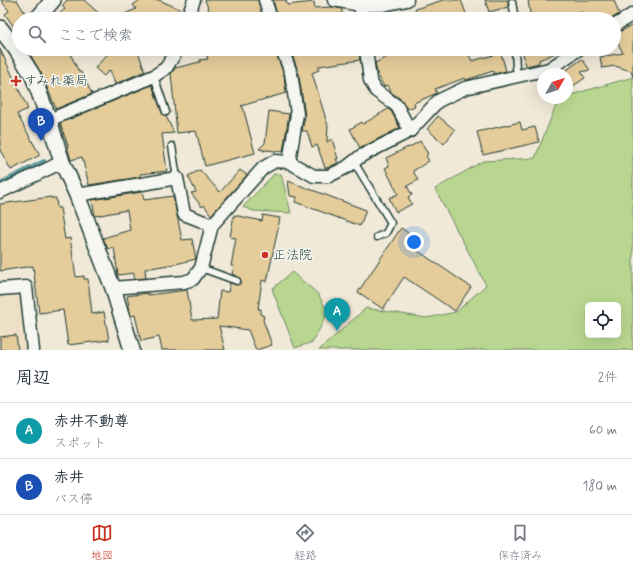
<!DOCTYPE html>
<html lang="ja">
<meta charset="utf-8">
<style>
body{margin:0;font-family:Mynerve,"Klee One",sans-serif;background:#f2f2f3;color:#1f2937}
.controls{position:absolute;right:12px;bottom:12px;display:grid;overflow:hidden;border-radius:6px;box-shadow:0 4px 16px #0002}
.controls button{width:36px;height:36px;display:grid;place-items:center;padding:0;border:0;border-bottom:1px solid #e0e1e3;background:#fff;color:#1f2937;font:20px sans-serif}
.compass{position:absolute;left:537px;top:68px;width:36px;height:36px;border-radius:50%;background:#fff;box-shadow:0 4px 16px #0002;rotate:51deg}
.you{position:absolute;left:414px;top:242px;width:14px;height:14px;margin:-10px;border:3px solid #fff;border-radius:50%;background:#1a73e8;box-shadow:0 0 0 6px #1a73e833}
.badge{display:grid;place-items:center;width:26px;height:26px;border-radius:50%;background:#c8321e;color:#fff;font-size:13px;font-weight:700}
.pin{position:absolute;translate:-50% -33px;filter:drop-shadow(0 1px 2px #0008)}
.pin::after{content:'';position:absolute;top:21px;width:14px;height:12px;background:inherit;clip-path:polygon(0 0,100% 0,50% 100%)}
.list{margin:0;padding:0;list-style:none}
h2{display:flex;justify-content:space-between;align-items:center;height:52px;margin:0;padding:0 16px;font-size:17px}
h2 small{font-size:13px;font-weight:400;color:#747a83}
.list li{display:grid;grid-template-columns:26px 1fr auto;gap:12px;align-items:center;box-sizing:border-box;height:56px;padding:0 16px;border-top:1px solid #e0e1e3}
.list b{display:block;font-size:15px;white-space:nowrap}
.list p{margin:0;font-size:13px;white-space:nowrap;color:#747a83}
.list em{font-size:13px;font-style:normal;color:#747a83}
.icon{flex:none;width:22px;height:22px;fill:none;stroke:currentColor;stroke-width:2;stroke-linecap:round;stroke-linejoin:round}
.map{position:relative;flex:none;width:633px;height:350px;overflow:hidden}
.search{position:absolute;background:#fff;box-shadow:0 4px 16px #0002;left:12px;right:12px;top:12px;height:44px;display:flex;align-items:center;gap:10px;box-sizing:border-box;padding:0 14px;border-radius:22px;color:#747a83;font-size:15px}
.sheet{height:164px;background:#fff}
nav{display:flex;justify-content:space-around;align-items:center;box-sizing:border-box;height:56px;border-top:1px solid #e0e1e3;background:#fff;font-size:11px;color:#747a83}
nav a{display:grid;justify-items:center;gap:2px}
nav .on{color:#c8321e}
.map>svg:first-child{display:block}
.built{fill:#ede0c6}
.green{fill:#b8d68f;stroke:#6c8a62;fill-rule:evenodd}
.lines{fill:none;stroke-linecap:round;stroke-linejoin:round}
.stream{stroke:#5e999e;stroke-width:4}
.building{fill:#e5cc9b;stroke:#1f3d34}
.service-casing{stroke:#1f3d34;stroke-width:9}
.minor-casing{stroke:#1f3d34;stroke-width:15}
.tertiary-casing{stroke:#1f3d34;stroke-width:18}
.service{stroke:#f6f6f2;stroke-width:6}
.minor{stroke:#f6f6f2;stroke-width:12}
.tertiary{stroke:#f6f6f2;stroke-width:15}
.poi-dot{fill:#c8321e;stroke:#f6f6f2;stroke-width:1.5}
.labels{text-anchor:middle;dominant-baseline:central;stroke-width:3;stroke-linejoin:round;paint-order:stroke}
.poi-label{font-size:13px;fill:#1f3d34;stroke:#f6f6f2;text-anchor:start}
</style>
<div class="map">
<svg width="633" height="350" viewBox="0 0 633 350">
<rect width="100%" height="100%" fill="#f1e9d8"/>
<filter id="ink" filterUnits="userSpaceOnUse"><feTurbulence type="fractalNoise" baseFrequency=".025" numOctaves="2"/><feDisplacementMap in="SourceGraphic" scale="8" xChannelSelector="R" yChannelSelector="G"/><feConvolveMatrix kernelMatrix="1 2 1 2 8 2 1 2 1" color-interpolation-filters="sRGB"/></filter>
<g filter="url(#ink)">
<polygon class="built" points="16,294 21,300 26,350 0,350 0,296"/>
<g class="green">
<path d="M633,77V350H319L366,308L426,318L456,312L486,285L435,189L483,161L535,158L559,98H567V96ZM588,305H618V335H588Z"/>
<polygon points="274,174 281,174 291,213 253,211 243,207"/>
<polygon points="292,272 318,294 328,312 313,342 295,348 272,289"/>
</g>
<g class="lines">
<polyline class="stream" points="0,183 44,161"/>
</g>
<g class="building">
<polygon points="1,0 17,0 28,18 19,19 19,24 14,27 5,14 9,11"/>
<polygon points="67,0 84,0 105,19 53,19 65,9 62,6"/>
<polygon points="140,0 159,0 182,10 180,19 113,19 136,9 133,5"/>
<polygon points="205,0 258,0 263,19 212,19"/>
<polygon points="273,0 286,0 287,5 314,2 315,8 332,7 342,9 342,19 278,19"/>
<polygon points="443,0 461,0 468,19 418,19 415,9"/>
<polygon points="485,0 508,0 508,7 489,12"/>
<polygon points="528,0 614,0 619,14 611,19 584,19 582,12 562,19 531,19"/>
<polygon points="633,25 633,77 631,71 615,66 602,68 600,57 623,53 614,35 621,31"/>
<polygon points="0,49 28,109 17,114 40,155 11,170 0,150"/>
<polygon points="27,49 68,49 79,72 81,72 92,94 56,109 41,73"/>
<polygon points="112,49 137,49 145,71 115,84 110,70 104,76 95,68"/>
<polygon points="204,49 275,49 284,75 286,93 241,106 243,107 255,153 205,166 196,131 177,133 171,74 175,68 200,62 200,60 208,59"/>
<polygon points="290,49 359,49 360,60 319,66 319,70 312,73 328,126 327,142 332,139 338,159 336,159 338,163 327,168 325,168 317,145 312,147 307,131 302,131 305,116 301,89 298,71"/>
<polygon points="389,49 466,49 472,61 501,53 506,71 494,74 493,71 466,80 465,78 435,89 437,93 414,103 415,106 407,109 402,100 392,93 387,85 384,87 377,73 375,63 391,55"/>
<polygon points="522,49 565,49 539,60 539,63 526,66"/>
<polygon points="582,59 590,70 581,72 585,78 573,86 567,78 567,74 561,74"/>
<polygon points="152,85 162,113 166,116 174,133 162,134 167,171 140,174 140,177 89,185 82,157 71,160 67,146 68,146 60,123"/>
<polygon points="388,109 391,111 400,128 360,148 350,129 362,122 363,124"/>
<polygon points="269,111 289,114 283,152 267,150 263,151 264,150 259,149 265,143"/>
<polygon points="438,116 455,130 444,144 427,129"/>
<polygon points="520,122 522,130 535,127 539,142 483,155 477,132"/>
<polygon points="420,141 428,154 426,156 429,161 413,171 418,180 407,186 412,195 408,197 412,204 396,212 389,198 398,194 385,168 389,166 386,158 408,147 408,148"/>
<polygon points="200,170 220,192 240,170 247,175 211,215 204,205 202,207 191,193 196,192 188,176"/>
<polygon points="288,181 366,210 360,226 295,202 297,197 290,196"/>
<polygon points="142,192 144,200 173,196 182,240 192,239 196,259 180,263 145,269 146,278 134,279 134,273 118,275 114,247 108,249 103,238 130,230 127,210 95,216 92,200"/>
<polygon points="51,197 51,198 56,198 57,208 60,208 65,239 70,238 76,277 84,276 84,279 88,279 92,314 104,312 109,340 68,345 63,310 39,313 33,266 0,271 0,204"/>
<polygon points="234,215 262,221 263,215 280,218 267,282 262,280 258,309 261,309 261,315 264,316 263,320 272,345 256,350 248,330 219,326 225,350 162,350 159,337 141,341 135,315 131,316 127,296 148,293 148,295 187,290 192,320 217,319 220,291 228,292 230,283 237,285 241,282 240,278 232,274 234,266 231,266 236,238 230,237"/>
<polygon points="401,228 423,243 418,251 471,287 455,311 404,277 383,309 358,292"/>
<polygon points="16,335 18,350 0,350 0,337"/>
</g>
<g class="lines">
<g class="service-casing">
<g id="service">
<polyline points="512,2 515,19"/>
<polyline points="515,49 516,68 518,76"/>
<polyline points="154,76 166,112"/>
<polyline points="172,146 177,178"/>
<polyline points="354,162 391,223 386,233 377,237"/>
<polyline points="201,268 237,281"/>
</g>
</g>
<g class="minor-casing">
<g id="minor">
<polyline points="265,0 271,19"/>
<polyline points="334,0 360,5 383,5 407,0"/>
<polyline points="360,5 362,19"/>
<polyline points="187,19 194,0"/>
<polyline points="614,26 633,14"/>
<polyline points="282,49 291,73 297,114 289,162"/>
<polyline points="366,49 370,80 376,91 397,106 410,131"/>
<polyline points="49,120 154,76 166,68 178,49"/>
<polyline points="0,192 62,162"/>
<polyline points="77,195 177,178 184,214 212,225"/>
<polyline points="113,288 184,282 193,279 201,268 212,225 263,168 275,161 289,162 314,176 329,176 347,167 361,156 410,131 438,101 465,88 549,69 579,49"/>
<polyline points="0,289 26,287 33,350"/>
</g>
</g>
<g class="tertiary-casing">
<g id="tertiary">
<polyline points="37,19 53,0"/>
<polyline points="0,28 16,49 33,76 49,120 62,162 77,195 113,288 132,350"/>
</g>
</g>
<use href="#service" class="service"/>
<use href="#minor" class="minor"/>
<use href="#tertiary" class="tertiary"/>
</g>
</g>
<g class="poi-dot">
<path d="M14 75h4v4h4v4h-4v4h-4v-4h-4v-4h4z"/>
<circle cx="265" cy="255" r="4"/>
</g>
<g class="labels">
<g class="poi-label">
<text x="24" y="81">すみれ薬局</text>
<text x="273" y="255">正法院</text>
</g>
</g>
</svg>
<div class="controls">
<button><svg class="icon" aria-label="locate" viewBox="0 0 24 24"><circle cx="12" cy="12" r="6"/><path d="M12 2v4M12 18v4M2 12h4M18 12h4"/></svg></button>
</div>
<svg class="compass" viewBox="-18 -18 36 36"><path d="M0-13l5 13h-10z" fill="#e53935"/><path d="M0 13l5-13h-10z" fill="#747a83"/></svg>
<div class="you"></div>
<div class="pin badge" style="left:337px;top:331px;background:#0f9aa8">A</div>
<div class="pin badge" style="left:41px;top:141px;background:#1a4fb4">B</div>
<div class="search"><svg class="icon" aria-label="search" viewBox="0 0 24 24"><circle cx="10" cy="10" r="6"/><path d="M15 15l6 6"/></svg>ここで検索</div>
</div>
<section class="sheet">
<h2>周辺<small>2件</small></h2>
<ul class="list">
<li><span class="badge" style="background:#0f9aa8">A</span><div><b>赤井不動尊</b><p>スポット</p></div><em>60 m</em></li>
<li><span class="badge" style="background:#1a4fb4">B</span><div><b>赤井</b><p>バス停</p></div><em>180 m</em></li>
</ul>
</section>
<nav>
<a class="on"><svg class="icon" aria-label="map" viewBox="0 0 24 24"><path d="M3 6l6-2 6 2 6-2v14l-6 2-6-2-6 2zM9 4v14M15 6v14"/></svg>地図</a>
<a><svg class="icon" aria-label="directions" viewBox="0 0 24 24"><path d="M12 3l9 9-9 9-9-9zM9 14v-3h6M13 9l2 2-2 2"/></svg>経路</a>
<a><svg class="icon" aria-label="saved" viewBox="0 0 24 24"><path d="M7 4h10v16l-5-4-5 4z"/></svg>保存済み</a>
</nav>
